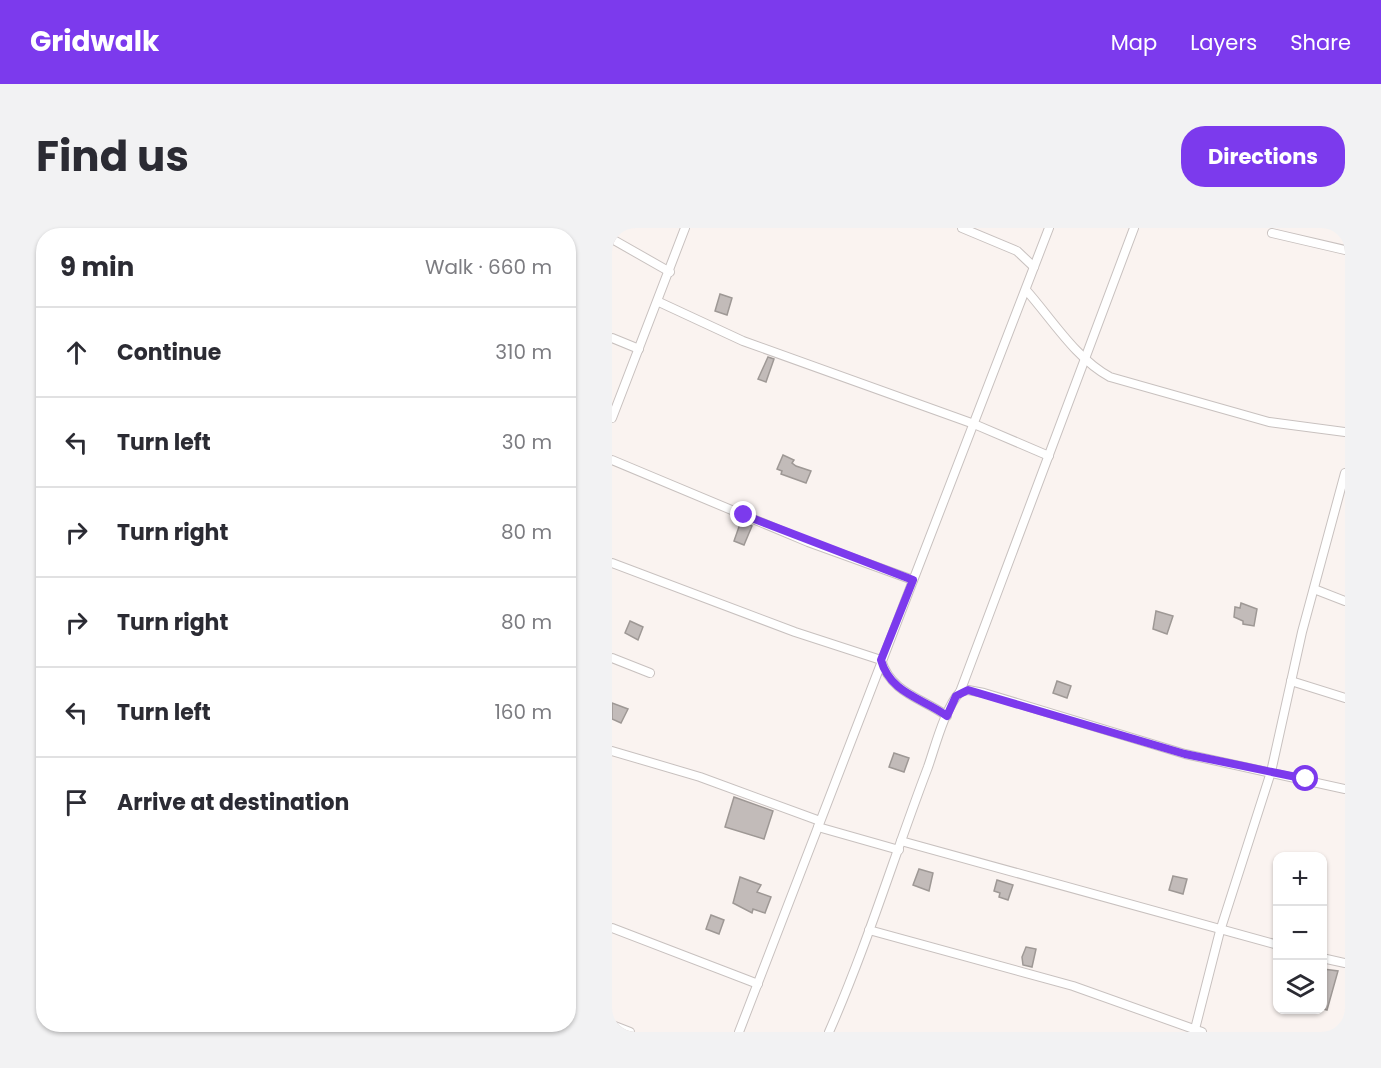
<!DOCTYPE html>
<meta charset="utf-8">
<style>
body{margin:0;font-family:Poppins,sans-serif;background:#f2f2f3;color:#2b2b33}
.controls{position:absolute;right:18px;bottom:18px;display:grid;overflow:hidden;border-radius:12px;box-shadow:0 2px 4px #0004}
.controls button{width:54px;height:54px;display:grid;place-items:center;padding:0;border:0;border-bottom:2px solid #e1e1e2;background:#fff;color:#2b2b33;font:30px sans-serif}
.stop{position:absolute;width:18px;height:18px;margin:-14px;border:4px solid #7c3aed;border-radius:50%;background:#fff}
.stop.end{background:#7c3aed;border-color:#fff;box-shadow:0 2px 6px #0008}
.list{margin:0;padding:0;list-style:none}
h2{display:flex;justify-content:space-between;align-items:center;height:78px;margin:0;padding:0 24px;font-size:26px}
h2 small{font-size:20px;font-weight:400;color:#7c7c81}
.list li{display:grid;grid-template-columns:39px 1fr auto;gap:18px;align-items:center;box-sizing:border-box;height:90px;padding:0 24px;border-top:2px solid #e1e1e2}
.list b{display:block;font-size:22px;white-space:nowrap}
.list em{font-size:20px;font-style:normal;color:#7c7c81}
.icon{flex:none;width:33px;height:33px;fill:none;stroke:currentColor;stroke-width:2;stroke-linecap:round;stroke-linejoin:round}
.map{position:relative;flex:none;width:733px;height:804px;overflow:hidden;border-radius:24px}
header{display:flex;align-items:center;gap:36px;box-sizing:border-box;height:84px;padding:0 30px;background:#7c3aed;color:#fff}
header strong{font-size:28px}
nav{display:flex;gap:33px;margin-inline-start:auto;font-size:21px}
.intro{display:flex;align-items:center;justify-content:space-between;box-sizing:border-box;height:144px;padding:0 36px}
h1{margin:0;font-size:42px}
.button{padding:15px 27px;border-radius:24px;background:#7c3aed;color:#fff;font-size:21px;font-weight:700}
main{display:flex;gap:36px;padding:0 36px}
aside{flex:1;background:#fff;border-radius:24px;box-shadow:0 2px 4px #0004}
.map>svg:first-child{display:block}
.building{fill:#c2bbb9;stroke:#9e9895;stroke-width:1.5}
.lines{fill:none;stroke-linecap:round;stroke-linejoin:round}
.minor-casing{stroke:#c8c1bf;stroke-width:10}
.minor{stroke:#fff;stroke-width:8}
.route{stroke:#7c3aed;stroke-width:8}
</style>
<header>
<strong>Gridwalk</strong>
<nav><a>Map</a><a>Layers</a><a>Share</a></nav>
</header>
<div class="intro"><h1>Find us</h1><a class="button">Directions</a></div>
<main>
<aside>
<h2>9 min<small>Walk · 660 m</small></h2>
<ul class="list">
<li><svg class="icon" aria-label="ahead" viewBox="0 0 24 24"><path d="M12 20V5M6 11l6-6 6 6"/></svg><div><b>Continue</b></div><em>310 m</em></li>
<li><svg class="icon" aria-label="left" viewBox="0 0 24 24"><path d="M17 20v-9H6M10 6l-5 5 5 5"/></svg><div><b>Turn left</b></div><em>30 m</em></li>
<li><svg class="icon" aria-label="right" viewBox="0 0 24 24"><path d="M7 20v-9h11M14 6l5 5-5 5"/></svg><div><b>Turn right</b></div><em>80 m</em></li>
<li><svg class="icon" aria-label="right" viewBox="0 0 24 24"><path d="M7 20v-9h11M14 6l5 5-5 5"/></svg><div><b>Turn right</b></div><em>80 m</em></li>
<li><svg class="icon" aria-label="left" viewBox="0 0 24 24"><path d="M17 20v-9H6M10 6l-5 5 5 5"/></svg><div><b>Turn left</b></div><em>160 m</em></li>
<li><svg class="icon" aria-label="arrive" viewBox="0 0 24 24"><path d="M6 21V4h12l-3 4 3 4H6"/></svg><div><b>Arrive at destination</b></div></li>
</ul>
</aside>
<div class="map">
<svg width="733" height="804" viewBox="0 0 733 804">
<rect width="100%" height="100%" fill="#faf3f0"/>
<g class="building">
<polygon points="108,66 120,70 115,87 103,83"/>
<polygon points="156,129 162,131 154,154 146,151"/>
<polygon points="171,227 182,232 180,235 184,238 199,243 194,255 169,246 170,243 165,241"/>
<polygon points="129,293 140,298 132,317 122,313"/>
<polygon points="629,375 645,381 642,398 631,396 631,393 622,389 623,379 628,380"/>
<polygon points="544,383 561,388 555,406 541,401"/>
<polygon points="18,393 31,399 26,412 13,405"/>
<polygon points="445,453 459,458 455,470 441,465"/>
<polygon points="0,475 16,481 9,495 0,491"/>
<polygon points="282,525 297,530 292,544 277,539"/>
<polygon points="122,569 161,583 152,611 113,599"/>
<polygon points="307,641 321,645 317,663 301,657"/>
<polygon points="561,648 575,651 571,666 557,662"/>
<polygon points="128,649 149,657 145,664 159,669 153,685 141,681 140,685 121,675"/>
<polygon points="385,652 401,657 396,672 387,669 388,665 382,663"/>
<polygon points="99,687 112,692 107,706 94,701"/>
<polygon points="414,719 424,721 420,739 411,737 410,729"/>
<polygon points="711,741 726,743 715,782 711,781"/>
</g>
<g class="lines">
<g class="minor-casing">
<g id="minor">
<polyline points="350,0 405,23 422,39"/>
<polyline points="660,5 733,22"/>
<polyline points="0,11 58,44"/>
<path d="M414,62C439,90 464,131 498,149L657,194L733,204"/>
<polyline points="47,74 131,113 362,196 437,228"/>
<polyline points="0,110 27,121"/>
<polyline points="0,190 73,0"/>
<polyline points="0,232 196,314 301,352"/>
<path d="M0,335L183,404L269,432C279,465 310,470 335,488"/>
<polyline points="702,361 733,373"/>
<polyline points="0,430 38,445"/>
<polyline points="679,453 733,470"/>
<polyline points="348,464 356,462 372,465 573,526 733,561"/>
<polyline points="0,523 88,549 208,593"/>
<polyline points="206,599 287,622"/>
<polyline points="289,613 666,717"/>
<polyline points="0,700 146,756"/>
<polyline points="257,702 461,758 590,804"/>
<polyline points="710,730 733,735"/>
<polyline points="0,797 18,804"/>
<polyline points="583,801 608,703 659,544 690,404 733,245"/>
<polyline points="127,804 437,0"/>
<path d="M217,804C255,718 282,628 316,539C323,519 333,480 348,464L522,0"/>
</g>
</g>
<use href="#minor" class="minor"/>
</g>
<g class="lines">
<path class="route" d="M132,287L301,352L269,432C278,465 310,470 335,488L344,468L356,462L573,526L694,551"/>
</g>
</svg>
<div class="controls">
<button>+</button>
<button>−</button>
<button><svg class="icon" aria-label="layers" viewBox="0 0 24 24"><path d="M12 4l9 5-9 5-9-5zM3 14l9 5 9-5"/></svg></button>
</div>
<div class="stop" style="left:694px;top:551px"></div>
<div class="stop end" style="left:132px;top:287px"></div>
</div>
</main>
